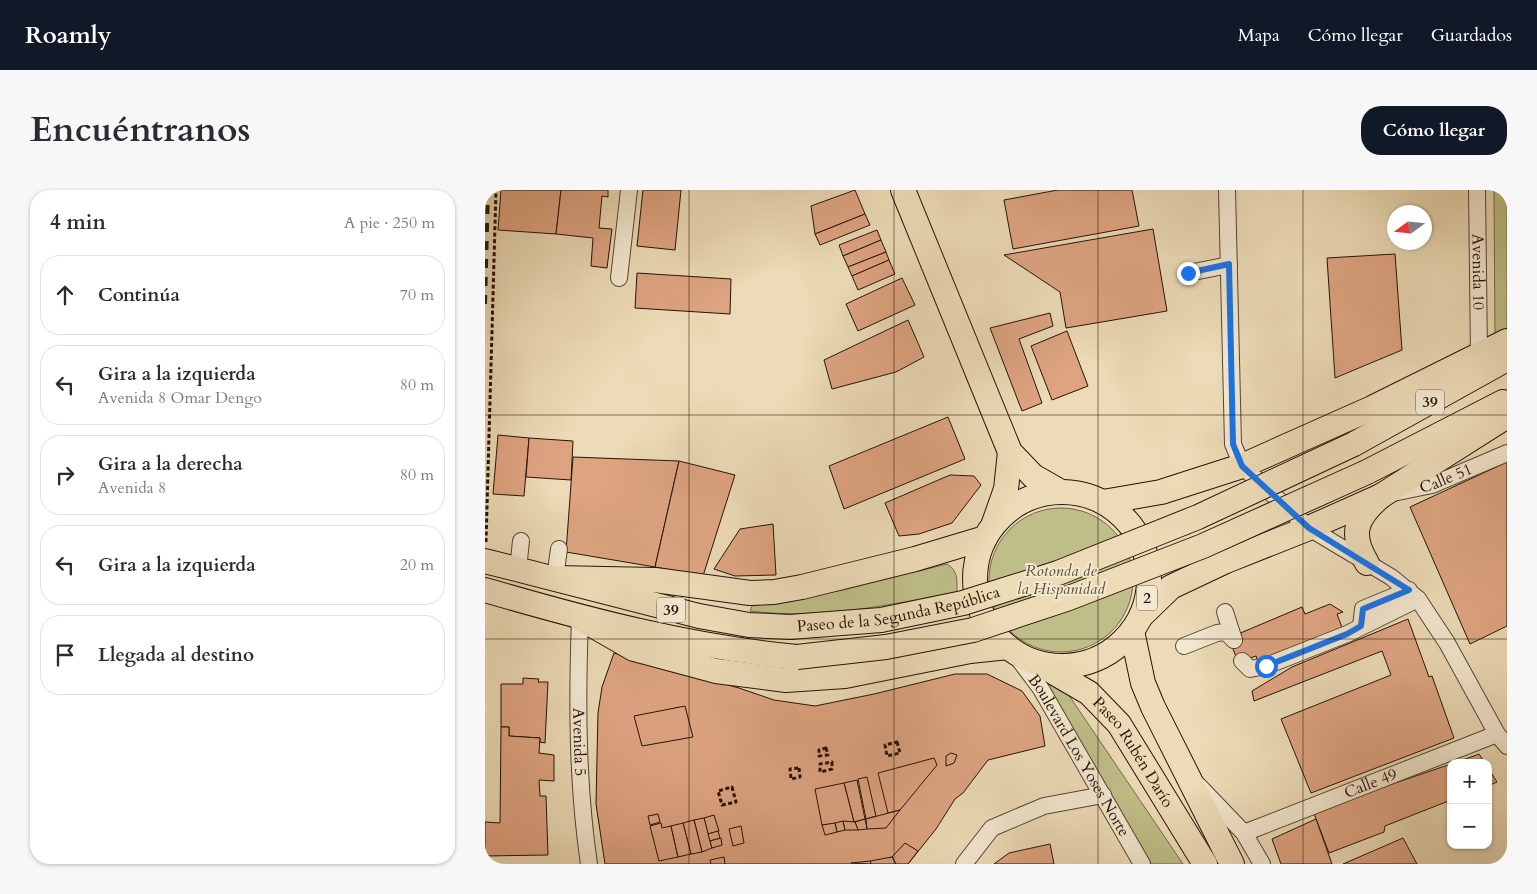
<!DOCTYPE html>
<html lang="es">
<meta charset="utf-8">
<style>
body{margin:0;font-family:Cardo,serif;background:#f7f7f7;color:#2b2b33}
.controls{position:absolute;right:15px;bottom:15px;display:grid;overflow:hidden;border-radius:10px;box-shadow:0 1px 4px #0004}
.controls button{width:45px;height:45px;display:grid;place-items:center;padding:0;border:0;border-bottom:1px solid #e1e1e2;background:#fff;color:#2b2b33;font:25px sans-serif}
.compass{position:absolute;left:902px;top:15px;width:45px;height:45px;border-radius:50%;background:#fff;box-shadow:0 1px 4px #0004;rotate:255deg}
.stop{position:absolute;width:15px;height:15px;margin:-11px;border:4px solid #1a73e8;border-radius:50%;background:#fff}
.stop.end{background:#1a73e8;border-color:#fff;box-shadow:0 1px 5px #0008}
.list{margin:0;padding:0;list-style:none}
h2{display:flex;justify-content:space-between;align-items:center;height:65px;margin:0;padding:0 20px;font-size:21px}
h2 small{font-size:16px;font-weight:400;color:#7c7c81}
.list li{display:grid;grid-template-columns:32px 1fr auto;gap:15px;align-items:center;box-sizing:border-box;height:80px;margin:0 10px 10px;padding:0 10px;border:1px solid #e1e1e2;border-radius:20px}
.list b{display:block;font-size:19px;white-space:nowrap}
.list p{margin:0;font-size:16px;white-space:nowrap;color:#7c7c81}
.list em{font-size:16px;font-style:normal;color:#7c7c81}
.icon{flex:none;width:28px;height:28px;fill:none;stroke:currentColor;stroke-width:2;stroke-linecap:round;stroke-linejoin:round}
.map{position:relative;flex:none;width:1022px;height:674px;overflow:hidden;border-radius:20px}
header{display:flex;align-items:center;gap:30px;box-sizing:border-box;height:70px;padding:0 25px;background:#111827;color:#fff}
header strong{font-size:24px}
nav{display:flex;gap:28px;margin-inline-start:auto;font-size:18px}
.intro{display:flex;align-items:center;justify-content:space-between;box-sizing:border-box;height:120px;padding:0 30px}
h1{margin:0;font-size:35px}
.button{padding:12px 22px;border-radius:20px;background:#111827;color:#fff;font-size:18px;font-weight:700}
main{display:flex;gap:30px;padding:0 30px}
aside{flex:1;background:#fff;border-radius:20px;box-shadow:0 1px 4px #0004}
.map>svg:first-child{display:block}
.green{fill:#bfbe88;stroke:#726848}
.building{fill:#dea481;stroke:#251209}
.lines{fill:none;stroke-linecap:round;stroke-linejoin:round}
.minor-casing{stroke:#574434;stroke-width:18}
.highway-casing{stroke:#251209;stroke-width:26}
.path{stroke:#251209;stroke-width:3;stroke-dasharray:4 2.5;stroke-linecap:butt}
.minor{stroke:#f3e8d0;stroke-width:16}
.highway{stroke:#ecdbb6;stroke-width:24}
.rail{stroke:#251209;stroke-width:4;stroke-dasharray:9 9;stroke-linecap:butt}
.highway-bridge-casing{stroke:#251209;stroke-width:26;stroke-linecap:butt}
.highway-bridge{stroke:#ecdbb6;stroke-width:24}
.route{stroke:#1a73e8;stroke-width:6}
.grid{fill:none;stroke:#251209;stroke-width:1;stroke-opacity:0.55}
.labels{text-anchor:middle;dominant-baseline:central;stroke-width:4;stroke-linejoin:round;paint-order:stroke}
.shield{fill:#f3e8d0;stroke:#635245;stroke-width:1}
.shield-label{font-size:15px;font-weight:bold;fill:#251209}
.street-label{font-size:16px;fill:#251209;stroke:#f3e8d0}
.park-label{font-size:16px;font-style:italic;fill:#5b4e35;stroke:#f3e8d0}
</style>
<header>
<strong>Roamly</strong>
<nav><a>Mapa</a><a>Cómo llegar</a><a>Guardados</a></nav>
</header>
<div class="intro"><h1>Encuéntranos</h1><a class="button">Cómo llegar</a></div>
<main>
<aside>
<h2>4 min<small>A pie · 250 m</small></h2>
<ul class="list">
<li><svg class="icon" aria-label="ahead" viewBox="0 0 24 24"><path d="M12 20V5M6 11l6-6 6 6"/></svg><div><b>Continúa</b></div><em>70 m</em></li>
<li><svg class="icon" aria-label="left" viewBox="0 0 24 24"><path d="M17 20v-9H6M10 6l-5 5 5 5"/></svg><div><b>Gira a la izquierda</b><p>Avenida 8 Omar Dengo</p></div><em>80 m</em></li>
<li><svg class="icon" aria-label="right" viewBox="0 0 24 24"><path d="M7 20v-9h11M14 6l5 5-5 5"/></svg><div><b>Gira a la derecha</b><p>Avenida 8</p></div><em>80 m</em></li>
<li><svg class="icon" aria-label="left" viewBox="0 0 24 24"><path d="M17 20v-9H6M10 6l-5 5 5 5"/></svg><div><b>Gira a la izquierda</b></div><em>20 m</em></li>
<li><svg class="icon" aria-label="arrive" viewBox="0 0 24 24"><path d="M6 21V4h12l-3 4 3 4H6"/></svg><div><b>Llegada al destino</b></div></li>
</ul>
</aside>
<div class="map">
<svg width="1022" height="674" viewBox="0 0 1022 674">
<rect width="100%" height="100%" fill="#ecdbb6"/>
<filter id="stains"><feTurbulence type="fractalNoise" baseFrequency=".004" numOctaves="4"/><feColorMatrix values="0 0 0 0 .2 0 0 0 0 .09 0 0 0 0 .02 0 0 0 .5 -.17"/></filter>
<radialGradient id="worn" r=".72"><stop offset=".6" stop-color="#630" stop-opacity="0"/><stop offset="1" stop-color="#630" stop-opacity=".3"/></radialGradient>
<g class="green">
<polygon points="1009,0 1022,0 1022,139 1010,145"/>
<circle cx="576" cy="390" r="72"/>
<path d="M462,374C473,381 472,389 472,402C404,415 335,430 265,421L267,416L358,400Z"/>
<polygon points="558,487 581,501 698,674 666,674"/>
</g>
<g class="building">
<polygon points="16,0 76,0 71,44 13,40"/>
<polygon points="76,0 123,0 123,7 117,6 114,38 127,39 122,78 106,76 108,48 71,44"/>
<polygon points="158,0 196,0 190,60 152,56"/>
<polygon points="370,0 380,24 330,44 326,16"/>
<polygon points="573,0 647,0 654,36 528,59 519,10"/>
<polygon points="380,24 385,35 335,55 330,44"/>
<polygon points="668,39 682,121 581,138 575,102 519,65"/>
<polygon points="392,40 396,50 358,66 354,55"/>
<polygon points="396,50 401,62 363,77 358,66"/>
<polygon points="401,62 404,70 367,86 363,77"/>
<polygon points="910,64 917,160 850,188 842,68"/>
<polygon points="404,70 410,84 373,100 367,86"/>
<polygon points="152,83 246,89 245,124 150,118"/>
<polygon points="417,88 430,115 373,141 361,114"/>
<polygon points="565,123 568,136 534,149 557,213 537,221 505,138"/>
<polygon points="423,130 439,167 411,182 347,199 339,170"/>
<polygon points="582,141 603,196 567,210 546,156"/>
<polygon points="463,227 480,269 359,319 344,276"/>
<polygon points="13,245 44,248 39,306 8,304"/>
<polygon points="44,248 88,251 86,290 41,287"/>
<polygon points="88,267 194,271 170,377 81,362"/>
<polygon points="194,271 250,285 218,386 170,377"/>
<polygon points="1022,272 1022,436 985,454 925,317"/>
<polygon points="465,285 489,286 496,295 467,333 434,344 414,346 400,313"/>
<polygon points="288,334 291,385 250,386 229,379 255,339"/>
<polygon points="845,414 858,422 852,424 859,443 774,475 771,466 753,472 745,451 753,444 817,417 820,424"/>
<polygon points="923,429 944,487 947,486 969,548 826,603 796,529 906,485 897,461 769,511 767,501 807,477"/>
<polygon points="129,463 254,498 289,510 330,516 389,504 470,484 502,484 537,501 555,526 560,556 503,570 478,603 470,609 451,639 423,674 120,674 111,614 113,523 117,497"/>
<polygon points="38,488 54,489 53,492 63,492 60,553 55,552 55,548 24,546 24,537 16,537 16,494 38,494"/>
<polygon points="200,516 208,547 157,556 149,526"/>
<polygon points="16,537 24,537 24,546 55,548 54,563 69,565 69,591 54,590 55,606 61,606 63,665 0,666 0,632 15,633"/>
<polygon points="466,563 472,565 469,573 461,576 461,566"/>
<polygon points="994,564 1000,573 970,573"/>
<polygon points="449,568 452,575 415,620 403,623 393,583"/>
<polygon points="966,574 966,610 900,636 899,642 844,663 828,621"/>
<polygon points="1003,578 1012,592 1003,596"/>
<polygon points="382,587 391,626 381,629 373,589"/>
<polygon points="372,590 380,629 369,632 359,593"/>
<polygon points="359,593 369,632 337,635 330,599"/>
<polygon points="415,620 401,638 382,639 381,629"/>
<polygon points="173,624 175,632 165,635 163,626"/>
<polygon points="229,625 234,641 223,644 219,628"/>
<polygon points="219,628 227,658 217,662 209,630"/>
<polygon points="380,629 382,639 373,640 370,632"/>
<polygon points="831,629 847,674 796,674 787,649"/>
<polygon points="209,630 217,662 206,664 198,633"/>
<polygon points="358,631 360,640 352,642 350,633"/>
<polygon points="358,631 370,632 373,640 360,640"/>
<polygon points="176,633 177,638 186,636 193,667 174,671 165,636"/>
<polygon points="198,633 206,664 193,667 186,636"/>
<polygon points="350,633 352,642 340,645 337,635"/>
<polygon points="256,636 259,653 248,656 244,639"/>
<polygon points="233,641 235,648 225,651 223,644"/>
<polygon points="236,648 237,655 227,658 225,651"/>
<polygon points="918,648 932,674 858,674"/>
<polygon points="420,653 433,661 423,674 411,674 407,667"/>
<polygon points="565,654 569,674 509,674 524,663"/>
<polygon points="239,667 240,674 226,674 225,670"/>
<polygon points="407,667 411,674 386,674 385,671"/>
<polygon points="385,671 386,674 366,673"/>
</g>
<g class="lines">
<g class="minor-casing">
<g id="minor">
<polyline points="742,0 748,254 757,276 824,338 906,387 933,409 962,453 1012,544 1022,556"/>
<path id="s1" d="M992,0L994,165"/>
<polyline points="703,83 744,75"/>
<polyline points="134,88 144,0"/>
<path id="s2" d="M908,303L947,295L1022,263"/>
<polyline points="33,379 36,351"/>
<polyline points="70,388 74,359"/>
<polyline points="740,422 749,450"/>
<path id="s3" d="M95,428C92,510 92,593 104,674"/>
<polyline points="876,436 878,419 924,400"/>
<polyline points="699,456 732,443 741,442 749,450"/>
<path id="s4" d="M527,460L556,499L657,674"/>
<polyline points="757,471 765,479 781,476 862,444 933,409"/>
<polyline points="713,595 759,643 777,674"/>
<path id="s5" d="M759,643L1012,544"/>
<polyline points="479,674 507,638 559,616 618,605"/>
</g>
</g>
<g class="highway-casing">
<g id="highway">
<polyline points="418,0 525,262 548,286 576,302"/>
<polyline points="869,254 1022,169"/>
<polyline points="882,282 1018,212"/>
<circle cx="577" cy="389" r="87"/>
<polyline points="618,312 676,302 757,276 887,218 1022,151"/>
<polyline points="509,333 521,299 525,262"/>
<polyline points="0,371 214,426 264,435 305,437"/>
<path d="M882,373C864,344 871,327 896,306L1022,226"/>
<polyline points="70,388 170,390 265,403 289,402 317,397 430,369 500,348"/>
<path d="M0,400C103,430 205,457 312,467"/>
<polyline points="657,425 686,397 741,371 824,338 896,306"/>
<polyline points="95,428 149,459 231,481 301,490 360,486 485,461 523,457"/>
<polyline points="647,441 658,493 668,517 747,674"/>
<path id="s6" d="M561,478L604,503L634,534L720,674"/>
</g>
</g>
<g class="path">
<polyline points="1,352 11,0"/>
<polygon points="412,552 415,563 402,566 400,555"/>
<polygon points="341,558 343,565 334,566 334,560"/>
<polygon points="347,572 347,579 335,582 335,574"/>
<polygon points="314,578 315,587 306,589 305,579"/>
<polygon points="247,597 251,612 237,615 233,601"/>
</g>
<use href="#minor" class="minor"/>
<use href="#highway" class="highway"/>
<polyline class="rail" points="0,114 3,0"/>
<g class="highway-bridge-casing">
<g id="highway-bridge">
<path id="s7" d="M305,437L396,430L478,413L573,383L713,327L869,254"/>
<polyline points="312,467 401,457 488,440 584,408 718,356 882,282"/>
</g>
</g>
<use href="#highway-bridge" class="highway-bridge"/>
</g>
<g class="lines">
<polyline class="route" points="703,83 744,74 748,254 757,276 824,338 924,400 878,419 876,436 862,444 781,476"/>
</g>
<path class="grid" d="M204,0V674M409,0V674M613,0V674M818,0V674M0,225H1022M0,449H1022"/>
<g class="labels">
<g class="shield">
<rect x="931" y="199.5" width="28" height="25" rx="4"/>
<rect x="652" y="395.5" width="20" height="25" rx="4"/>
<rect x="172" y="407.5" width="28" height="25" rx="4"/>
</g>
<g class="shield-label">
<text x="945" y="212">39</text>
<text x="662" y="408">2</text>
<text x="186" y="420">39</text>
</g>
<g class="street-label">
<text stroke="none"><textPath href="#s1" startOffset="82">Avenida 10</textPath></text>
<text stroke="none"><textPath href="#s2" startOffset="55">Calle 51</textPath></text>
<text stroke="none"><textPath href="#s7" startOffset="110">Paseo de la Segunda República</textPath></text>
<text stroke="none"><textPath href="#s3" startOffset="124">Avenida 5</textPath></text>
<text stroke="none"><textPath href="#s6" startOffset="124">Paseo Rubén Darío</textPath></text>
<text stroke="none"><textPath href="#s4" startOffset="125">Boulevard Los Yoses Norte</textPath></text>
<text stroke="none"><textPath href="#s5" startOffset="136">Calle 49</textPath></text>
</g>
<g class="park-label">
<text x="576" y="381">Rotonda de<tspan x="576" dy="18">la Hispanidad</tspan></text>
</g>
</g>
<rect width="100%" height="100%" filter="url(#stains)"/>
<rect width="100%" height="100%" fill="url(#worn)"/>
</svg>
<div class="controls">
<button>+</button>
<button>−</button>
</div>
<svg class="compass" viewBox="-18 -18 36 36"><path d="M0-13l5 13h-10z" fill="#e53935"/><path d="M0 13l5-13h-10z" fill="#7c7c81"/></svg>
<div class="stop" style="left:781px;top:476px"></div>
<div class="stop end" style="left:703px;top:83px"></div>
</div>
</main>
